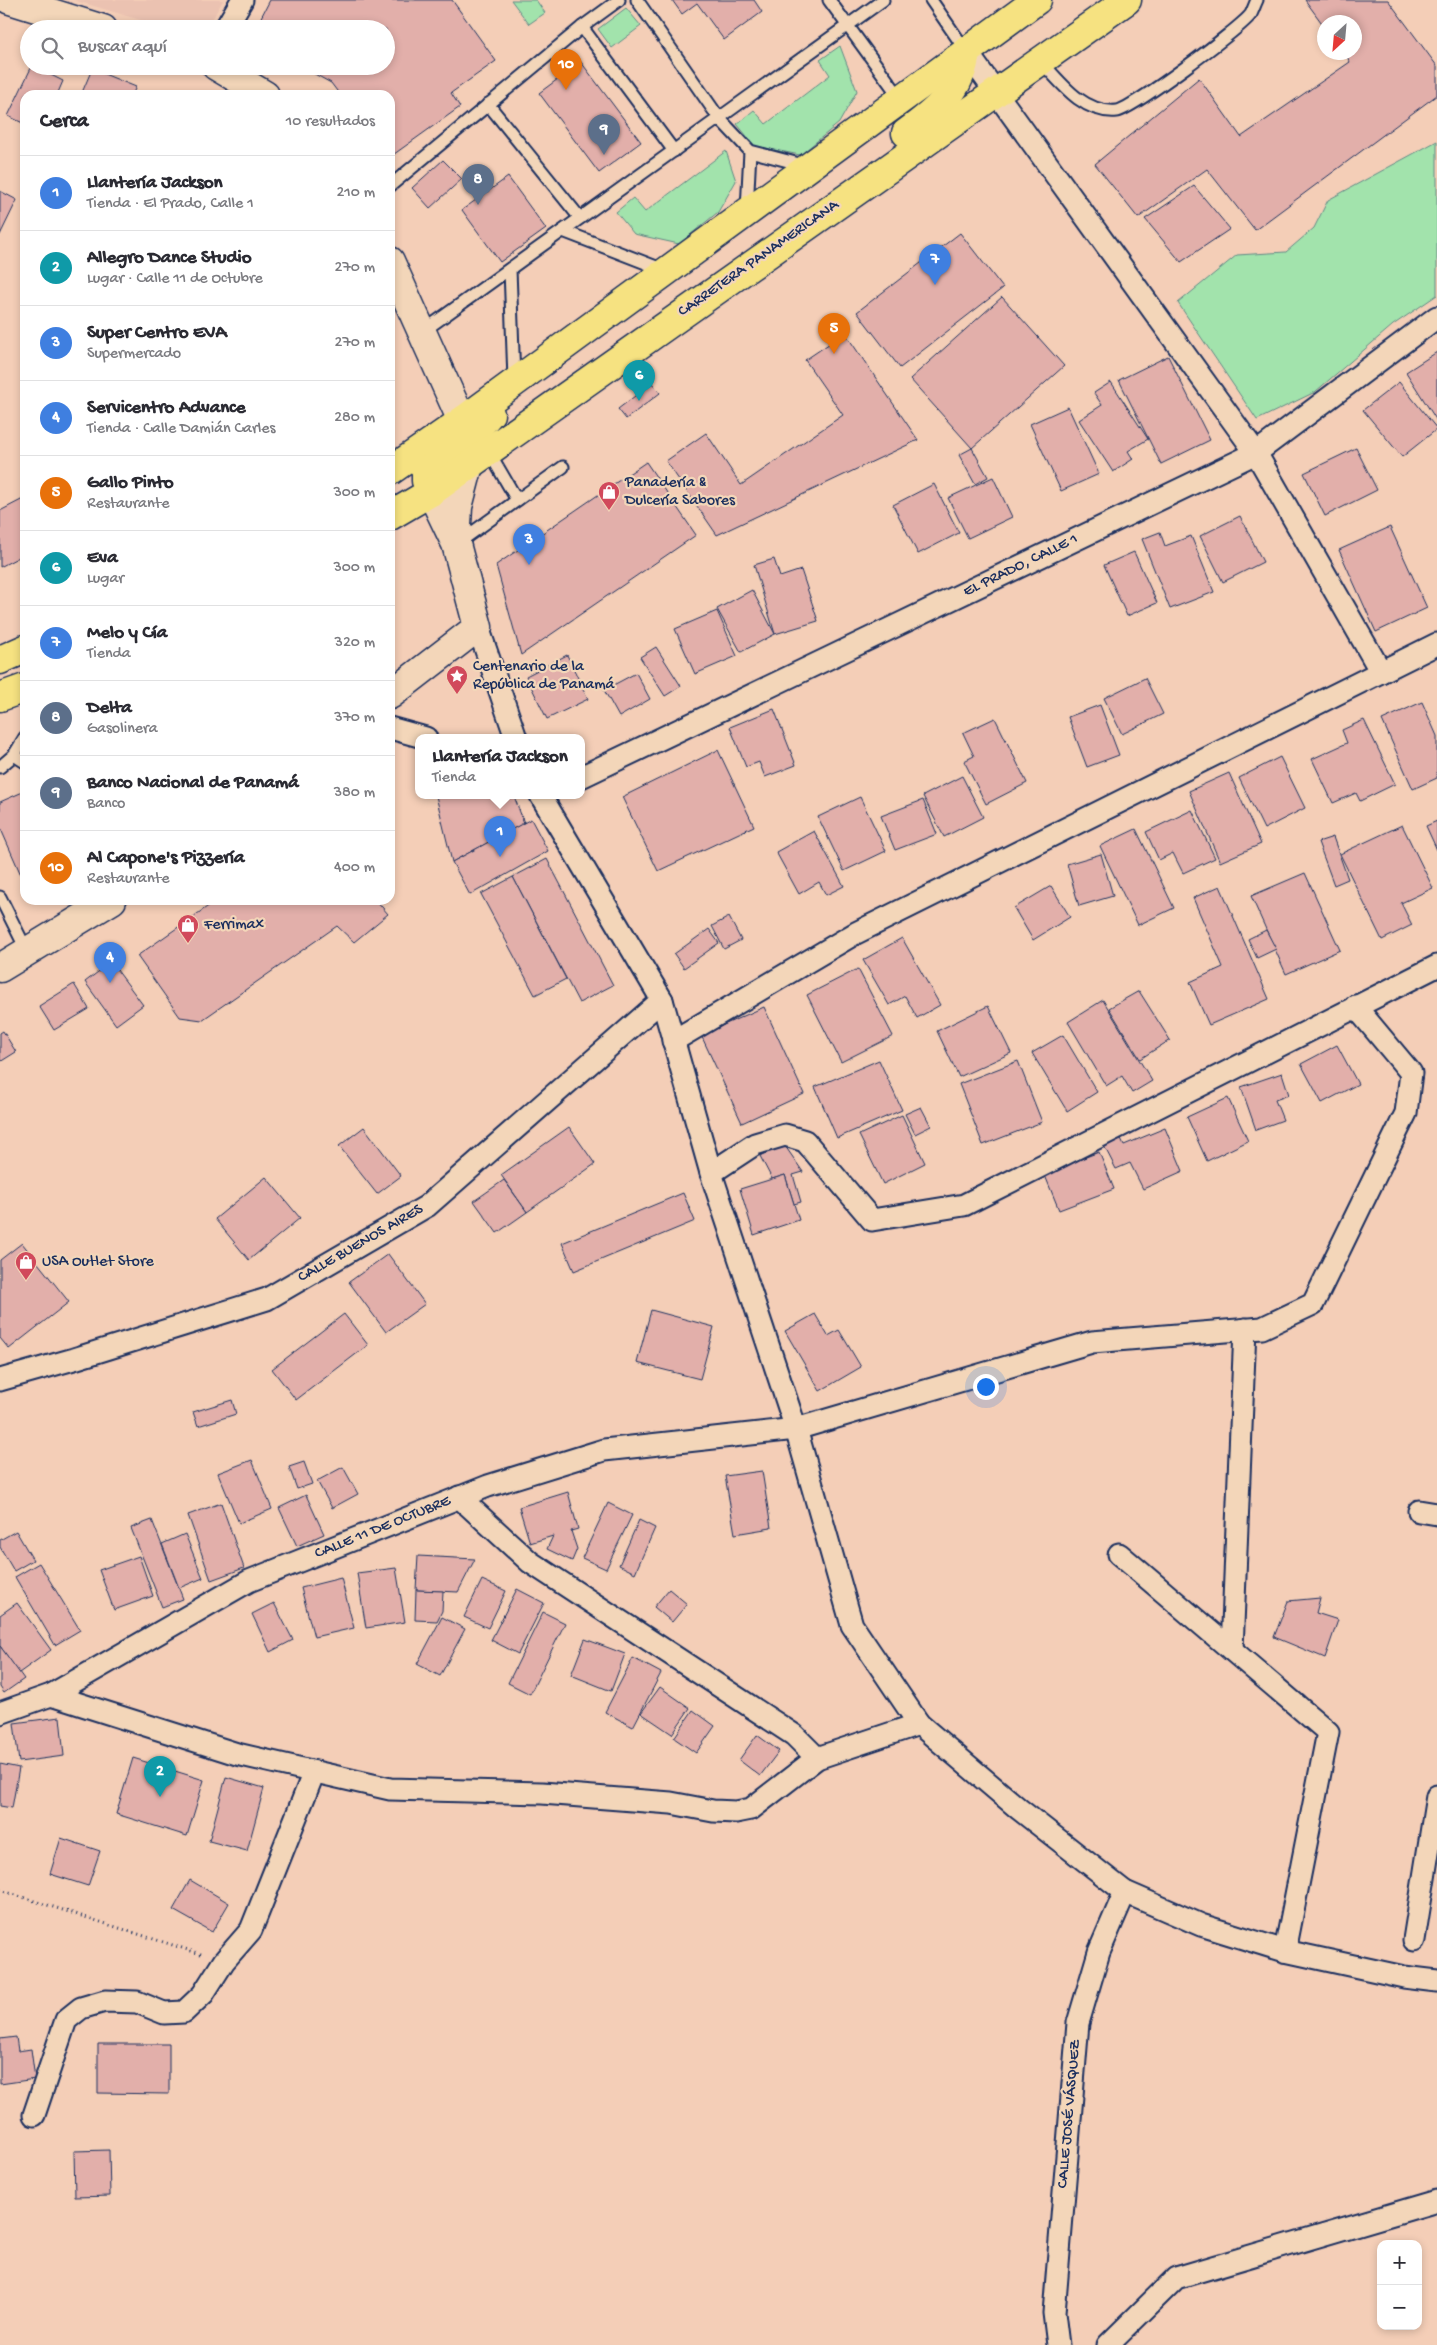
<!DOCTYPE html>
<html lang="es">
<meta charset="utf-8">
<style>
body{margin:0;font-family:"Gochi Hand",sans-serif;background:#f7f7f7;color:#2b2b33}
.controls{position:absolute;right:15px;bottom:15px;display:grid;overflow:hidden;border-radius:10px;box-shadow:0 2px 8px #0003}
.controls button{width:45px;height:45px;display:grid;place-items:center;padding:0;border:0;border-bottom:1px solid #e1e1e2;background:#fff;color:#2b2b33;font:25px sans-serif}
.compass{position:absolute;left:1317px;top:15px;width:45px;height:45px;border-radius:50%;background:#fff;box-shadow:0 2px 8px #0003;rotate:206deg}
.you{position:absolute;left:985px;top:1386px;width:18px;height:18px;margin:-12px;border:4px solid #fff;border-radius:50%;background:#1a73e8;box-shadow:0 0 0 8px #1a73e833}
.badge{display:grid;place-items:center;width:32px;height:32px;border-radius:50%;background:#d1495b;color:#fff;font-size:16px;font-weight:700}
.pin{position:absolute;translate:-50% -41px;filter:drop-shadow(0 1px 2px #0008)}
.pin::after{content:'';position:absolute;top:26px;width:18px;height:15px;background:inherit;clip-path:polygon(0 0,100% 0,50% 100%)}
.popup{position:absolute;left:415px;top:734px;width:170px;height:65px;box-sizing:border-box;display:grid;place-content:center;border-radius:10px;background:#fff;filter:drop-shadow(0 1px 4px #0005);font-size:16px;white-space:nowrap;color:#7c7c81}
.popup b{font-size:19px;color:#2b2b33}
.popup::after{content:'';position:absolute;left:50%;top:100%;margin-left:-10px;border:10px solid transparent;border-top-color:#fff}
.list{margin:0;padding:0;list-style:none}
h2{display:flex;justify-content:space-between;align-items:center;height:65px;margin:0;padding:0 20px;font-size:21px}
h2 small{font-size:16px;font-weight:400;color:#7c7c81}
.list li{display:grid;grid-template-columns:32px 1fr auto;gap:15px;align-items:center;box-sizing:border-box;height:75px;padding:0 20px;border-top:1px solid #e1e1e2}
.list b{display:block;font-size:19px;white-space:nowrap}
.list p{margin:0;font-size:16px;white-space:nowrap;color:#7c7c81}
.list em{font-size:16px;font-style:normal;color:#7c7c81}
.icon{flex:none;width:28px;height:28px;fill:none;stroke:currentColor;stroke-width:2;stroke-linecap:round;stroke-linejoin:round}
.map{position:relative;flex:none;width:1437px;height:2345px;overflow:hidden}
.search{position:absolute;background:#fff;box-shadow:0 2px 8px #0003;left:20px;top:20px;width:375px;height:55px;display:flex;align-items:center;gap:12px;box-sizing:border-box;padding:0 18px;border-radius:28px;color:#7c7c81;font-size:19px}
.panel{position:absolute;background:#fff;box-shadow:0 2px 8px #0003;left:20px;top:90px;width:375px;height:815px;border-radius:15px}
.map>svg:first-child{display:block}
.built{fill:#ebc2b1}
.green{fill:#a2e3ac;stroke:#5e8985}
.building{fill:#e2afaa;stroke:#1b2f5e}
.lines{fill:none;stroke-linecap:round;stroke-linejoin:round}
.service-casing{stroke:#1b2f5e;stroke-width:15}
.minor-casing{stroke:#1b2f5e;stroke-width:25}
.tertiary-casing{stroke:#1b2f5e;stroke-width:31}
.trunk-casing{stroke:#1b2f5e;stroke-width:31}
.path{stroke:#1b2f5e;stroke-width:3;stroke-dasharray:1 4;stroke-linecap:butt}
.service{stroke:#f3d6b9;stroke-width:11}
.minor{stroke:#f3d6b9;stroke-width:21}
.tertiary{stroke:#f3d6b9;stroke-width:28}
.trunk{stroke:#f6e281;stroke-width:28}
.labels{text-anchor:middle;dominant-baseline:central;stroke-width:4.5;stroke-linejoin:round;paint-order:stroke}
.street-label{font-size:16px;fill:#1b2f5e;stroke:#f3d6b9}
.poi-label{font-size:16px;fill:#1b2f5e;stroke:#f3d6b9;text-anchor:start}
</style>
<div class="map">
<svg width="1437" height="2345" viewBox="0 0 1437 2345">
<rect width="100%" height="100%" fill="#f4ceb7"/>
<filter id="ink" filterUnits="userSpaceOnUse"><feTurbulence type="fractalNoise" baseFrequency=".02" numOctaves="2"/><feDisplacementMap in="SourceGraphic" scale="10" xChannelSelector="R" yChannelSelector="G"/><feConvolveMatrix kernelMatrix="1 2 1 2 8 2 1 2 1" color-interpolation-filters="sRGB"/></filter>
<g filter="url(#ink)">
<polygon class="built" points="74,0 223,0 207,29 170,29"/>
<g class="green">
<polygon points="511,0 536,0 545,13 529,24"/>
<polygon points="626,8 641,26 612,48 598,29"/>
<polygon points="840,46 857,91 839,123 800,155 755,146 737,124 754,110 766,124 830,75 820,60"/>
<polygon points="1437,141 1437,295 1393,325 1315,392 1257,420 1178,303 1237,255 1286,252 1314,228 1328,200"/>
<polygon points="726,151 736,181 718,212 679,244 634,234 616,212 633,198 645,212"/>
</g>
<g class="building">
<polygon points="270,0 452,0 496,61 451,93 460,107 390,157 390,95 340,95 331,83 300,66 386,66 386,29 255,29"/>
<polygon points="672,0 754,0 762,12 724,40 697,3 682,14"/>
<polygon points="1305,0 1388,0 1437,66 1437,95 1255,230 1207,169 1138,218 1095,164 1199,78 1241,137 1350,62 1344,52 1354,52 1354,22 1324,22 1324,26"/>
<polygon points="581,62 641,142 599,173 539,93"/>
<polygon points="32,66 53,66 49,74 63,81 57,95 25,95 25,124 8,116"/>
<polygon points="92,69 136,87 132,95 81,95"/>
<polygon points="443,160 462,179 430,208 412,188"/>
<polygon points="508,177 546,229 500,262 462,210"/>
<polygon points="1194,186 1230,229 1181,262 1145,219"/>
<polygon points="0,191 17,200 0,235"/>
<polygon points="960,233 1003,288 900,368 857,312"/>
<polygon points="1002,297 1064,366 972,448 910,379"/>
<polygon points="845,333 918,440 717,535 666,461 706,433 741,485 843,415 805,360"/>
<polygon points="1437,352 1437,421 1406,372"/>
<polygon points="1168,356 1210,440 1161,464 1119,380"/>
<polygon points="1111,382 1148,439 1128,451 1133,459 1113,472 1079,420 1102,405 1094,393"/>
<polygon points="1399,382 1437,429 1402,457 1363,410"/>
<polygon points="652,383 660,393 626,419 618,409"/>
<polygon points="1068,407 1099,474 1061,491 1030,424"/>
<polygon points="972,448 988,477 975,484 959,455"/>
<polygon points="1356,448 1377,490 1325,516 1304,473"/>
<polygon points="646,462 696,535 521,655 496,565"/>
<polygon points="993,477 1012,517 968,538 948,498"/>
<polygon points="934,484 959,533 918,554 893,505"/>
<polygon points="25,498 25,554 0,567 0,511"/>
<polygon points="1240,516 1263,562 1223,582 1200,536"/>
<polygon points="1390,527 1427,608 1376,632 1339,550"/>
<polygon points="1160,532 1165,546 1191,536 1214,592 1170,609 1142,539"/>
<polygon points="1134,552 1157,603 1127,616 1104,565"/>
<polygon points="774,559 780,577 801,570 818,621 775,634 754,565"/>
<polygon points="752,590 775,634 741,652 717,609"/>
<polygon points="717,611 737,656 695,674 675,629"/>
<polygon points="656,647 681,686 665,696 640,657"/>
<polygon points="567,655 588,699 547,719 526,676"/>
<polygon points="636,673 650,699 619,717 604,690"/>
<polygon points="1145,678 1163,714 1122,734 1104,698"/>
<polygon points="1422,702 1437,736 1437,778 1413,789 1382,720"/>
<polygon points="1100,705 1119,755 1087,767 1068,717"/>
<polygon points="774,709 796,765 765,777 759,762 746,767 730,727"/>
<polygon points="995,718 1027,783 986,804 964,761 974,756 963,733"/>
<polygon points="1364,720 1395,784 1360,801 1356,793 1333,803 1312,759 1347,743 1342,730"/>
<polygon points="718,750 754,826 658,871 622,797"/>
<polygon points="1280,757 1305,808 1264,829 1239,778"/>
<polygon points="1229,773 1261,844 1220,862 1189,791"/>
<polygon points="962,776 983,817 944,837 923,796"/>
<polygon points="25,791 25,884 0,827 0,802"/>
<polygon points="436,796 514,796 524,823 452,862"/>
<polygon points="860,797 886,851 844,871 818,817"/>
<polygon points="923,800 937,834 895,850 881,816"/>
<polygon points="1192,810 1215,858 1183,873 1173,853 1159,860 1146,832"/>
<polygon points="531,819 548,851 470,895 452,862"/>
<polygon points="1437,821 1437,850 1426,826"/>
<polygon points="1402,825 1433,888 1401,903 1412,925 1382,940 1340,854"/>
<polygon points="1136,829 1174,908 1138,925 1100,846"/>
<polygon points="814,831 844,886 826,895 819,882 799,894 776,852"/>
<polygon points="1333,837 1348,879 1334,885 1318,842"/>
<polygon points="1101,854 1113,896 1079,906 1067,864"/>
<polygon points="547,859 613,985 579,1003 513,877"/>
<polygon points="1305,873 1340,950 1286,974 1251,896"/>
<polygon points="513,877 566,979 535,995 481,894"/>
<polygon points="1051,886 1070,917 1033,940 1014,908"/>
<polygon points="1220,886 1269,999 1209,1025 1190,982 1223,967 1193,898"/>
<polygon points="217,900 376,900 388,914 354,942 337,926 202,1020 180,1017 137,956"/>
<polygon points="729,917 741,940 724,949 712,926"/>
<polygon points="709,929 719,943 684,968 674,954"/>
<polygon points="1266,930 1276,949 1257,958 1248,939"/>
<polygon points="902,938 940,1005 917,1018 905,996 889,1005 863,960"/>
<polygon points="111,962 143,1005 116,1025 85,982"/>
<polygon points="858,969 893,1036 841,1062 807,995"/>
<polygon points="74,984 89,1009 54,1030 39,1006"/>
<polygon points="1139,991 1170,1040 1140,1059 1109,1008"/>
<polygon points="1103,1000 1152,1081 1132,1093 1122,1076 1106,1086 1068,1022"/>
<polygon points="988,1006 1011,1053 959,1077 937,1031"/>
<polygon points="764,1007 804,1094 742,1123 701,1035"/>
<polygon points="3,1031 16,1052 0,1062 0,1033"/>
<polygon points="1063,1035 1097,1092 1067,1111 1032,1053"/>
<polygon points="1337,1045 1358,1084 1322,1103 1301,1064"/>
<polygon points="879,1060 902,1110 837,1138 815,1087"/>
<polygon points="1018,1061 1042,1122 983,1145 959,1084"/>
<polygon points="1282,1073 1289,1095 1275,1100 1283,1120 1256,1130 1241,1087"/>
<polygon points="1228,1098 1248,1141 1207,1161 1187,1117"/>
<polygon points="921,1107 931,1126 915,1134 905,1114"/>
<polygon points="902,1115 925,1163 883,1184 859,1135"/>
<polygon points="364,1127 401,1176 377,1194 339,1146"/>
<polygon points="569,1127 595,1164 527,1212 501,1175"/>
<polygon points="1165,1128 1183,1171 1143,1189 1130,1163 1116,1169 1102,1142 1118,1132 1124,1145"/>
<polygon points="783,1143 803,1172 793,1175 801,1202 794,1204 785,1175 772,1179 760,1156"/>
<polygon points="1099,1152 1114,1189 1059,1210 1044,1173"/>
<polygon points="785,1175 799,1220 754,1235 740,1189"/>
<polygon points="266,1177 300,1218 249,1260 215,1219"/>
<polygon points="504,1180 527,1212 497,1233 474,1201"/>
<polygon points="683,1193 695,1221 574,1271 562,1243"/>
<polygon points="22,1243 69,1302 9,1349 0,1338 0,1260"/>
<polygon points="388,1254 425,1304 386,1332 349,1282"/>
<polygon points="651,1310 714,1327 700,1379 637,1363"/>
<polygon points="344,1314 368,1345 296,1400 272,1369"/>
<polygon points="815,1314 828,1336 839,1330 861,1367 820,1391 785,1331"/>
<polygon points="232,1400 236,1414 198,1426 193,1412"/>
<polygon points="252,1460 272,1509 239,1523 218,1473"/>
<polygon points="304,1462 312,1484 297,1489 289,1467"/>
<polygon points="343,1467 358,1494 332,1508 317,1481"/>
<polygon points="762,1471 771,1528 735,1534 725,1476"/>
<polygon points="568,1492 578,1529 571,1531 577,1549 572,1561 547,1549 553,1536 530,1543 519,1507"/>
<polygon points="306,1495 324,1534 297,1546 279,1508"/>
<polygon points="221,1503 244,1568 211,1580 188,1515"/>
<polygon points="608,1503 632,1515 606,1569 582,1558"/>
<polygon points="152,1520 183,1599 162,1607 131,1528"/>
<polygon points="639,1520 655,1528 635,1573 619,1565"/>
<polygon points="16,1531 33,1560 14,1571 0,1547 0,1540"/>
<polygon points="185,1534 203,1578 179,1588 162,1544"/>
<polygon points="139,1556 153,1596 114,1610 99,1570"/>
<polygon points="418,1556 475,1559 458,1592 416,1590"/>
<polygon points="39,1563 80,1630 55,1645 15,1577"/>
<polygon points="396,1568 405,1622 366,1628 357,1573"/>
<polygon points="341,1578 354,1628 314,1637 301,1588"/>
<polygon points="482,1580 506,1591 488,1628 464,1617"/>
<polygon points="517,1589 544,1603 518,1654 491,1640"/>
<polygon points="669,1589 687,1604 672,1622 654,1607"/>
<polygon points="416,1590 443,1591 442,1611 437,1621 415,1620"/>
<polygon points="1320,1598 1316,1613 1338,1620 1325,1658 1274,1637 1288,1601"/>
<polygon points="17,1603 51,1650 19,1673 0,1646 0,1615"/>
<polygon points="274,1603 293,1640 270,1652 252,1614"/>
<polygon points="543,1612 565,1623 530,1694 508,1683"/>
<polygon points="442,1617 465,1629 440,1676 417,1664"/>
<polygon points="585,1639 625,1654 611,1691 571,1675"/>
<polygon points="0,1646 24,1679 4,1693 0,1687"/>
<polygon points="633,1658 661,1673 633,1727 605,1712"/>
<polygon points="660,1687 690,1708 672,1734 641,1713"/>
<polygon points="693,1710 715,1726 696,1753 674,1738"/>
<polygon points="60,1717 64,1756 19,1762 14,1723"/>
<polygon points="757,1735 779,1751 760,1776 739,1760"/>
<polygon points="133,1758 204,1780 187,1836 116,1814"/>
<polygon points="0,1764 19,1768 12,1808 0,1806"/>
<polygon points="226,1777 264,1788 247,1851 209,1841"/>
<polygon points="61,1838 100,1851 88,1886 50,1874"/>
<polygon points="190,1880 229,1903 212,1932 173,1910"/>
<polygon points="16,2037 18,2051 31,2049 35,2079 0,2084 0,2039"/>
<polygon points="98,2044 169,2044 169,2094 98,2093"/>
<polygon points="109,2150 110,2196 75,2197 74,2151"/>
</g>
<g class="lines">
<g class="service-casing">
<g id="service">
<polyline points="637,0 719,118 750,151 807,166"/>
<polyline points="829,0 901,99"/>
<polyline points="931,0 966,51"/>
<polyline points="582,27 674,151"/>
<path d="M1040,60C1060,82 1083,114 1117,111C1131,110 1241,28 1251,14C1253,10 1255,4 1257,0"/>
<polyline points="488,104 580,218"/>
<polyline points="390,186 582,27 619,0"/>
<polyline points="747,210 750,151"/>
<polyline points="563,231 664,270"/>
<polyline points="510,269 514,380"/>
<polyline points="422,332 883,0"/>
<polyline points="489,452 517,500"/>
<polyline points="458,543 563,467"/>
<polyline points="14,755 25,762"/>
<polyline points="0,767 14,755 25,737"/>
<polyline points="0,897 27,951"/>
</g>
</g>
<g class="minor-casing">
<g id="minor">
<polyline points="225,29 242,0"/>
<polyline points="966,51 1256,453 1381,672"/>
<polyline points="478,627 516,738"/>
<polyline points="390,728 426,738"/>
<polyline points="581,777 1256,453 1437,317"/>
<polyline points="541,796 662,1000 711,1173 796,1429 852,1625 919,1724 1019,1809 1125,1892 1201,1925 1285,1951 1404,1977 1437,1981"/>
<polyline points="673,1041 856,933 1437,644"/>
<polyline points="711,1173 755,1144 785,1135 805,1141 872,1220 964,1205 1437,966"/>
<polyline points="0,1380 74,1359 267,1299 427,1206 662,1000"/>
<polyline points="459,1497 530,1562 794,1735 817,1758"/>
<polyline points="1419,1511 1437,1514"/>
<polyline points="1119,1554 1328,1732 1285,1951"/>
<polyline points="1232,1650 1245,1329"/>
<polyline points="51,1695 237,1754 390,1789 542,1793 671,1803 713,1811 736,1812 751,1809 817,1758 919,1724"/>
<polyline points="0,1713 51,1695 249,1581 488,1486 604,1450 796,1429 1092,1342 1262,1328 1313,1304 1406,1113 1411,1073 1355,1006"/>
<polyline points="1414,1940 1437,1796"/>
<polyline points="34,2115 66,2020 81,2008 105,2001 137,2002 164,2013 184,2012 203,1994 224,1961 251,1930 314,1772"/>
<polyline points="1058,2345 1054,2313 1078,2023 1099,1952 1125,1892"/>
<polyline points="1108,2345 1176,2278 1437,2201"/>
</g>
</g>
<g class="tertiary-casing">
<g id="tertiary">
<polyline points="10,0 103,29"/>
<polyline points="216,66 265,95"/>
<polyline points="390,261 462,421"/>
<polyline points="456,542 458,507 469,465"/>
<polyline points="390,695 478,627 456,544 431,492"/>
<polyline points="0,968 112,900"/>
</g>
</g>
<g class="trunk-casing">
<g id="trunk">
<path d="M906,133C936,111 962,91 966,51"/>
<polyline points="390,471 466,418 1037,0"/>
<polyline points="431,492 426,481 426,471 464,443 490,414"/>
<polyline points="390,516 431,492 1127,0"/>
<polyline points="0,660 25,649"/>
<polyline points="0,697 25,688"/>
</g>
</g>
<polyline class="path" points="0,1890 204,1955"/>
<use href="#service" class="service"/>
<use href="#minor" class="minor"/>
<use href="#tertiary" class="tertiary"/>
<use href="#trunk" class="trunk"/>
</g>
</g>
<defs>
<g id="shop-pin" transform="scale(1.125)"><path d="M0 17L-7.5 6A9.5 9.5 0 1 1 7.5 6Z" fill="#d1495b" stroke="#f3d6b9"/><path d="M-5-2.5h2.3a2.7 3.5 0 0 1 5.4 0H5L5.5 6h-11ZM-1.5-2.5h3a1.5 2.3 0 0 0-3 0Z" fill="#fff"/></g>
<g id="sight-pin" transform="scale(1.125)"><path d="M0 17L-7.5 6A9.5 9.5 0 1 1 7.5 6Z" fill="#d1495b" stroke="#f3d6b9"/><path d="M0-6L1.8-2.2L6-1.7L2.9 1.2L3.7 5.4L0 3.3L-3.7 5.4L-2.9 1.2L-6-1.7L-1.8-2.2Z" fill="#fff"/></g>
</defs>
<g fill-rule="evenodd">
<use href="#shop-pin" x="609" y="492"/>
<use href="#sight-pin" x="457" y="676"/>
<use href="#shop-pin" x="188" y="925"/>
<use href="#shop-pin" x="26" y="1262"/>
</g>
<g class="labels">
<g class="street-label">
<text transform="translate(759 259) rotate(-35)">CARRETERA PANAMERICANA</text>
<text transform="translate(1021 566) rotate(-26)">EL PRADO, CALLE 1</text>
<text transform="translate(361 1244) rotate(-30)">CALLE BUENOS AIRES</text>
<text transform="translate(383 1528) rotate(-22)">CALLE 11 DE OCTUBRE</text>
<text transform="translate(1070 2114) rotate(-85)">CALLE JOSÉ VÁSQUEZ</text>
</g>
<g class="poi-label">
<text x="625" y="483">Panadería &amp;<tspan x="625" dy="18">Dulcería Sabores</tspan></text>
<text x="473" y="667">Centenario de la<tspan x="473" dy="18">República de Panamá</tspan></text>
<text x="204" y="925">Ferrimax</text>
<text x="42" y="1262">USA Outlet Store</text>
</g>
</g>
</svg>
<div class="controls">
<button>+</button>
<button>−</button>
</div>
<svg class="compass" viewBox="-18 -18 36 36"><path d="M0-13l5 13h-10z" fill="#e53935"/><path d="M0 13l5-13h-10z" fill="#7c7c81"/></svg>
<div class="you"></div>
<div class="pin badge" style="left:500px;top:857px;background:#3f7fe0">1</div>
<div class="popup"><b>Llantería Jackson</b>Tienda</div>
<div class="pin badge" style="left:160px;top:1797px;background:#0f9aa8">2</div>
<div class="pin badge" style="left:529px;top:565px;background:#3f7fe0">3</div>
<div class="pin badge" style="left:110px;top:983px;background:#3f7fe0">4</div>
<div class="pin badge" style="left:834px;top:354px;background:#e8710a">5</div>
<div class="pin badge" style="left:639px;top:401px;background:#0f9aa8">6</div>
<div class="pin badge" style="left:935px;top:285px;background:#3f7fe0">7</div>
<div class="pin badge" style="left:478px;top:205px;background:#5c6f8a">8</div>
<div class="pin badge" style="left:604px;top:155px;background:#5c6f8a">9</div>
<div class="pin badge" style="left:566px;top:90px;background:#e8710a">10</div>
<div class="search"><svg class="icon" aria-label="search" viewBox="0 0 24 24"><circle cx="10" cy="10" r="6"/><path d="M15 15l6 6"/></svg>Buscar aquí</div>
<section class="panel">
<h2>Cerca<small>10 resultados</small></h2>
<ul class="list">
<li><span class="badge" style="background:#3f7fe0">1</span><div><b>Llantería Jackson</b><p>Tienda · El Prado, Calle 1</p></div><em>210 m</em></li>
<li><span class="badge" style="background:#0f9aa8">2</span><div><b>Allegro Dance Studio</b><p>Lugar · Calle 11 de Octubre</p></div><em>270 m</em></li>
<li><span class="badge" style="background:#3f7fe0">3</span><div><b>Super Centro EVA</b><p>Supermercado</p></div><em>270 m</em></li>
<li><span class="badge" style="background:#3f7fe0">4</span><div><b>Servicentro Advance</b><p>Tienda · Calle Damián Carles</p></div><em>280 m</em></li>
<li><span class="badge" style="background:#e8710a">5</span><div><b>Gallo Pinto</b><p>Restaurante</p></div><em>300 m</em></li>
<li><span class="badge" style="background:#0f9aa8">6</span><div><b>Eva</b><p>Lugar</p></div><em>300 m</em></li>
<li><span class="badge" style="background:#3f7fe0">7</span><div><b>Melo y Cía</b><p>Tienda</p></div><em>320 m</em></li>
<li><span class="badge" style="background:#5c6f8a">8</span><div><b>Delta</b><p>Gasolinera</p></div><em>370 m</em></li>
<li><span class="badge" style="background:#5c6f8a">9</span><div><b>Banco Nacional de Panamá</b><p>Banco</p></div><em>380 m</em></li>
<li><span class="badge" style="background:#e8710a">10</span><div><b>Al Capone's Pizzería</b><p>Restaurante</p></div><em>400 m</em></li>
</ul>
</section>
</div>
